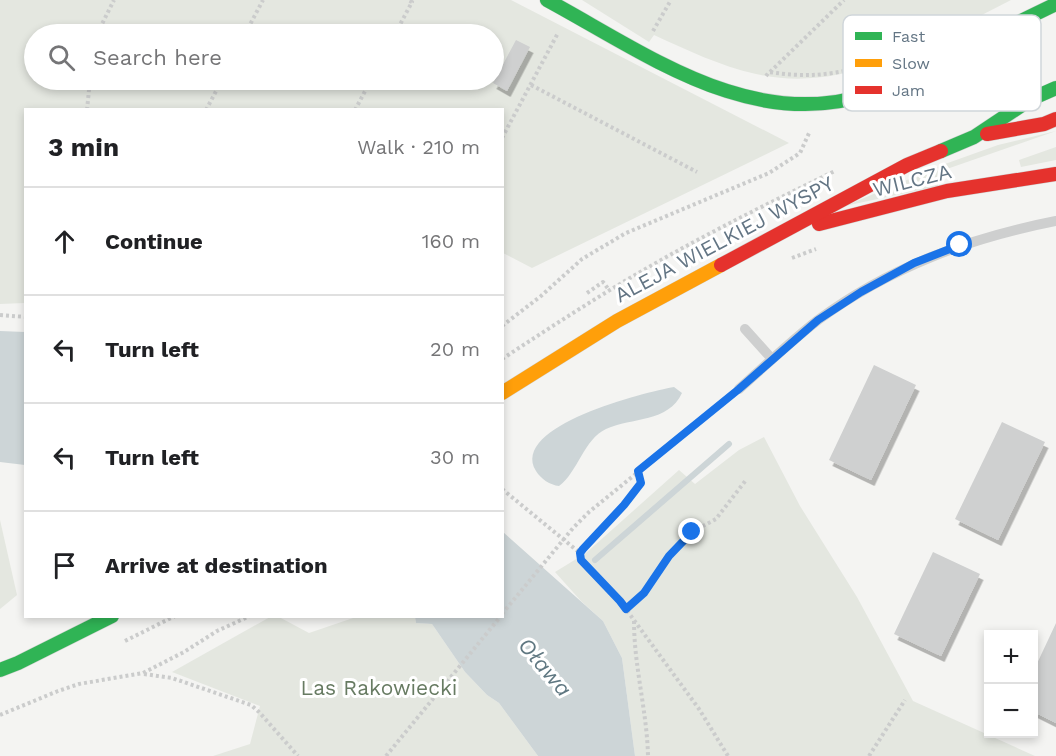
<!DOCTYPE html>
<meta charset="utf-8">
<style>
body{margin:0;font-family:"Work Sans",sans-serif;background:#f6f6f6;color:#202124}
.controls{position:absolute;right:18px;bottom:18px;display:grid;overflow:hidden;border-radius:0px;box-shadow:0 3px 9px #0003}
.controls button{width:54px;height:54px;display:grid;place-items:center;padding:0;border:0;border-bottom:2px solid #e0e0e0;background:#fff;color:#202124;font:30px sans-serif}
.stop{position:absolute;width:18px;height:18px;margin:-14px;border:4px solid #1a73e8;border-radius:50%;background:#fff}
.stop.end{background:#1a73e8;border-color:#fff;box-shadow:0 2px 6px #0008}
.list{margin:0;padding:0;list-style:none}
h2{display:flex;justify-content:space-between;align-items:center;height:78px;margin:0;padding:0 24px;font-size:26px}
h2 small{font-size:20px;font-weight:400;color:#757577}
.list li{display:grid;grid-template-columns:39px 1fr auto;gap:18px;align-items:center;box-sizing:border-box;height:108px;padding:0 24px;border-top:2px solid #e0e0e0}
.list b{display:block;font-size:22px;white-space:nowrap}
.list em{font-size:20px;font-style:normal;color:#757577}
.icon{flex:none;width:33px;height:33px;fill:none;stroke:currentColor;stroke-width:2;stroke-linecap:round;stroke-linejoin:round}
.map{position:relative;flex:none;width:1056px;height:756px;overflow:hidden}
.search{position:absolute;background:#fff;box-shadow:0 3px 9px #0003;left:24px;top:24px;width:480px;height:66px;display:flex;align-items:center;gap:15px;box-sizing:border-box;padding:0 21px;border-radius:33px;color:#757577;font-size:22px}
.panel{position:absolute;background:#fff;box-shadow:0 3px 9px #0003;left:24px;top:108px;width:480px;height:510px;border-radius:0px}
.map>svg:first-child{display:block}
.green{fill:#e4e7e0;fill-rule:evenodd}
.water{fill:#cdd5d7}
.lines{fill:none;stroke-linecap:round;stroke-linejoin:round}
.stream{stroke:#cdd5d7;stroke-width:6}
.building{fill:#cfd0d0;filter:url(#shadow)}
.fast-casing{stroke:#d0d2d2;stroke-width:15}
.slow-casing{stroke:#d0d2d2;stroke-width:15}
.jam-casing{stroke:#d0d2d2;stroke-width:15}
.path{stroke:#cbcccc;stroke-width:4;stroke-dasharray:3 3;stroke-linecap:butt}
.lane{stroke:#cecfcf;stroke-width:10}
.fast{stroke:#30b455;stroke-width:14}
.slow{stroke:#ff9f0a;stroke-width:14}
.jam{stroke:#e5322d;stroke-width:14}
.route{stroke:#1a73e8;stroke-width:8}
.labels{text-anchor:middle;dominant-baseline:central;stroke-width:6;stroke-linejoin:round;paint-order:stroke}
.street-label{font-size:21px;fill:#637584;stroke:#fff}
.park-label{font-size:21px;fill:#677b62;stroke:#fff}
.water-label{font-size:22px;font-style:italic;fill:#5f7781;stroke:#fff}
.key{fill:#fff;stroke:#d0d6da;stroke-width:1.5}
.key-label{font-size:16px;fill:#637584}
</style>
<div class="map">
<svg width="1056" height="756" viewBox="0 0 1056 756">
<defs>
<filter id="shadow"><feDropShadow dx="3.5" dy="6" stdDeviation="0" flood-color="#0004"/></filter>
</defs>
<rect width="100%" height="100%" fill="#f4f4f2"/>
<g class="green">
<path d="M0,0H511L789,143L532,268L503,253L502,110H26L25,303L0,304ZM34,34H494V80H34Z"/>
<path d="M582,0H1011C932,40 848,95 756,74C720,66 687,50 654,35L649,42Z"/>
<polygon points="1056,131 944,170 938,177 938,186 845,206 945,164 998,145"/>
<polygon points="1056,147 1056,160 1021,167 1019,160"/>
<polygon points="764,437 800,506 857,597 913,701 1035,756 635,756 622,658 603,621 581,601 555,572 586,553 679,470 695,484 739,450"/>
<polygon points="0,520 17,595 0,609"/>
<polygon points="270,617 279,617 309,633 356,617 415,617 416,623 432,624 465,672 487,695 499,703 538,756 213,756 250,744 260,706 172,672"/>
</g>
<g class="water">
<polygon points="0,331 25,332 25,465 0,462"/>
<path d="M674,387L682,393C668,423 632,417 606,429C584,439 578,472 559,486C550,485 541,479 536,471C509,426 645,392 674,387Z"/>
<polygon points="503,532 603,621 622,658 635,756 538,756 499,703 487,695 465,672 432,624 416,623 415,617 502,616"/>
</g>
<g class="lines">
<polyline class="stream" points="595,560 729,444"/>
</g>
<g class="building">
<polygon points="516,40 530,47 507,91 493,83"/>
<polygon points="874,365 916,385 871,480 829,460"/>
<polygon points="1002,422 1045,442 998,540 955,519"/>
<polygon points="933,552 980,574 941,656 894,634"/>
<polygon points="1056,623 1056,723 1034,712 1034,670"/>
</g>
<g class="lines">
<g class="fast-casing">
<g id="fast">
<path d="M547,0C647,54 753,134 872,93C895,85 916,73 938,62C977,42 1017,23 1056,4"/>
<polyline points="941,151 974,137 1031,99 1056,88"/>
<polyline points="0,670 18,663 112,616"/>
</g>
</g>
<g class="slow-casing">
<polyline id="slow" points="502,393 617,321 721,265"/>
</g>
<g class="jam-casing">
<g id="jam">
<polyline points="987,134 1044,124 1056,119"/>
<polyline points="819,224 947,191 1056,174"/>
<polyline points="721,265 907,165 941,151"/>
</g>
</g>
<g class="path">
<polyline points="653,31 671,0"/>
<polyline points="97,34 114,0"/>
<polyline points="245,34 263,0"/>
<polyline points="395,34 412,2 408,0"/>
<polyline points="770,72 844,0"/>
<path d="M766,76L769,72C803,77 824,76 858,68"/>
<polyline points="531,85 697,172"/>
<polyline points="87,110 90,80"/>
<polyline points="206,110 222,80"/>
<polyline points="355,110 371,80"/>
<polyline points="502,138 558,33"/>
<polyline points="792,258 816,249"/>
<polyline points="587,293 603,282 609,290"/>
<polyline points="0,315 26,317"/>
<polyline points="502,326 541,296 582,259 626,233 769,173 800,153 810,131"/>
<path d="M502,359C554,325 606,291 661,260C718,228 777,199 835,171"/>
<polyline points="638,471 641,483 624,505 583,549 581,560 620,601 699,709 728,756"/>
<polyline points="502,489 580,553"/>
<polyline points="626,609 644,593 669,556 692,532 716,519 746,480"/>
<polyline points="502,614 573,528 589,512 729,398"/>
<path d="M634,621C634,667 647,711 648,756"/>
<polyline points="125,641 175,616"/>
<polyline points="144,674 172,678 251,705 259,712 298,756"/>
<polyline points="0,715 58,691 79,684 143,673 184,652 217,631 250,616"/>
<polyline points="386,756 501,616"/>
<polyline points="869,756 905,700"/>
</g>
<g class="lane">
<polyline points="745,329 772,359"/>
<path d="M739,389C765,366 791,341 818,320C890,267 969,238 1056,221"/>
</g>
<use href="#fast" class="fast"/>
<use href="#slow" class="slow"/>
<use href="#jam" class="jam"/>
</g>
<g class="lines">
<polyline class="route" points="692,532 669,556 644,593 626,609 620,601 581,560 580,553 583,549 624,505 641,483 638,471 739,389 818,320 861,292 914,263 960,245"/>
</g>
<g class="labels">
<g class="street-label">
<text transform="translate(912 180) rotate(-14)">WILCZA</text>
<text transform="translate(724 239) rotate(-28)">ALEJA WIELKIEJ WYSPY</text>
</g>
<g class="park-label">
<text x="379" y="687">Las Rakowiecki</text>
</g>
<g class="water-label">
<text transform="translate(545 667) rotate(50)">Oława</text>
</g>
</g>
<rect x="843" y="15" width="198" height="96" rx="9" class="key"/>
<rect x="855" y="32" width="27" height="8" fill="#30b455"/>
<rect x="855" y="59" width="27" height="8" fill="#ff9f0a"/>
<rect x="855" y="86" width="27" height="8" fill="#e5322d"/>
<g class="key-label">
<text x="892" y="42">Fast</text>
<text x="892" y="69">Slow</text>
<text x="892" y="96">Jam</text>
</g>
</svg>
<div class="controls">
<button>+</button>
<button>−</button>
</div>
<div class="stop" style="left:960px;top:245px"></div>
<div class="stop end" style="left:692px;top:532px"></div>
<div class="search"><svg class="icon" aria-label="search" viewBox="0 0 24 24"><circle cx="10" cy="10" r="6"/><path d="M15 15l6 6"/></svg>Search here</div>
<section class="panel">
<h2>3 min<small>Walk · 210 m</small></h2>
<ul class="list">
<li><svg class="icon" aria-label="ahead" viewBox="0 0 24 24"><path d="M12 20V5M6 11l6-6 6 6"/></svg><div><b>Continue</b></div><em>160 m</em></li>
<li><svg class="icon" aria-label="left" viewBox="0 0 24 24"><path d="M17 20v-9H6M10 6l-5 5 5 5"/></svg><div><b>Turn left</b></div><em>20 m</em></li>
<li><svg class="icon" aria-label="left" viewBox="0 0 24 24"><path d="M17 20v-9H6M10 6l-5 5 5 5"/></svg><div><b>Turn left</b></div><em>30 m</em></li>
<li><svg class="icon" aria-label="arrive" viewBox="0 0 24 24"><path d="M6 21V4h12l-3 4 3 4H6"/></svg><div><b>Arrive at destination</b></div></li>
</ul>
</section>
</div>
